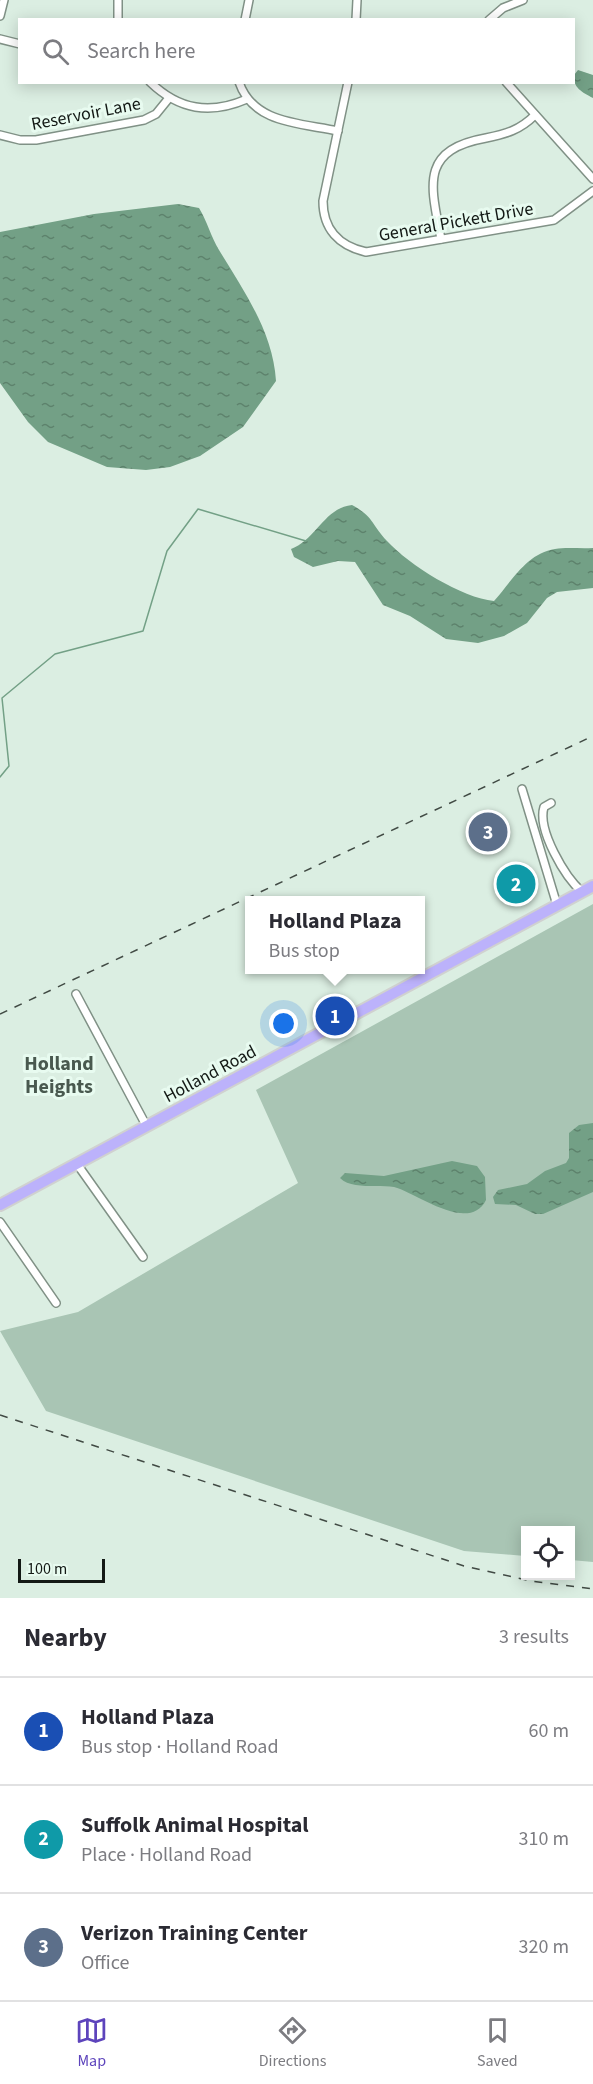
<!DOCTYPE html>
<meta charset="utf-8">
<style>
body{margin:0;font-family:"Source Sans 3",sans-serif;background:#f7f7f7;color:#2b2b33}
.controls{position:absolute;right:18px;bottom:18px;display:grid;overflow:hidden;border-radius:0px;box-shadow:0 3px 15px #0003}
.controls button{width:54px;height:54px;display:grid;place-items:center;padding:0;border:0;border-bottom:2px solid #e1e1e2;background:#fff;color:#2b2b33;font:30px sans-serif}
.scale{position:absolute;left:18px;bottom:15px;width:87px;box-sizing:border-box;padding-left:6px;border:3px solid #131915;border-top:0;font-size:16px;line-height:21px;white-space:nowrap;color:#131915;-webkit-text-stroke:4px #e8fbf0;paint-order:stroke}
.you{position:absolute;left:284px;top:1024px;width:21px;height:21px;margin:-15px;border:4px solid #fff;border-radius:50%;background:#1a73e8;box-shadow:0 0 0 9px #1a73e833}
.badge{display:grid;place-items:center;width:39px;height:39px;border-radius:50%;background:#5d44bc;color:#fff;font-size:20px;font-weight:700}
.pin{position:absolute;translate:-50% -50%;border:3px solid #fff;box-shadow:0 2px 6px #0006}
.popup{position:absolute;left:245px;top:896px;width:180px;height:78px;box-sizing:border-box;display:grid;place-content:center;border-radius:0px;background:#fff;filter:drop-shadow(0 2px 4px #0005);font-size:20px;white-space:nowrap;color:#7c7c81}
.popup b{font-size:22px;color:#2b2b33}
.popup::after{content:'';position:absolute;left:50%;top:100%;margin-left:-12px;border:12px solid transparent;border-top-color:#fff}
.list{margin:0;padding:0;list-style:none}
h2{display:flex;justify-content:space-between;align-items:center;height:78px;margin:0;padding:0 24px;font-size:26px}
h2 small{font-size:20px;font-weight:400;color:#7c7c81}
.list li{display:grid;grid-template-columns:39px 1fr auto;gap:18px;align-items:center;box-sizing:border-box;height:108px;padding:0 24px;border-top:2px solid #e1e1e2}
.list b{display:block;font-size:22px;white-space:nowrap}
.list p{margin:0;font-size:20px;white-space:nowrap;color:#7c7c81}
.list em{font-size:20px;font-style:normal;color:#7c7c81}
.icon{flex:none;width:33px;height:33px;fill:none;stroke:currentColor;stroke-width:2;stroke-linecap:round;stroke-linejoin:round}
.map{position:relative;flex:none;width:593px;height:1598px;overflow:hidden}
.search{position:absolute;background:#fff;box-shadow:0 3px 15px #0003;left:18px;right:18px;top:18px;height:66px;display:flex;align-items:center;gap:15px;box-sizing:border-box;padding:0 21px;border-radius:0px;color:#7c7c81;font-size:22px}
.sheet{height:402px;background:#fff}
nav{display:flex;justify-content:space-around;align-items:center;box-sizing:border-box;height:84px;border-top:2px solid #e1e1e2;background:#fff;font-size:16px;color:#7c7c81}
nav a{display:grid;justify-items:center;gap:3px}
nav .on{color:#5d44bc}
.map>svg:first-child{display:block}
.grass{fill:#a9c5b4}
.water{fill:url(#water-ripples)}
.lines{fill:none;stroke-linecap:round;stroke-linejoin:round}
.stream{stroke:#73a086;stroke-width:1.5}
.street-casing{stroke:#809186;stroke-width:10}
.primary-casing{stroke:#d0d1d0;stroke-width:14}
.street{stroke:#fff;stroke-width:7}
.primary{stroke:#bcb2fb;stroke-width:10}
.rail{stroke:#414a44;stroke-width:1.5;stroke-dasharray:8 8;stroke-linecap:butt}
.labels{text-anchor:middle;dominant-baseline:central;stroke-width:6;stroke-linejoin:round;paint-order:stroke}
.street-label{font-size:18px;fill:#131915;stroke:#e8fbf0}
.neighbourhood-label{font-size:20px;font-weight:bold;fill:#49594f;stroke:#e8fbf0}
</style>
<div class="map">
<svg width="593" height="1598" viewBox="0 0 593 1598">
<defs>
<pattern id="water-ripples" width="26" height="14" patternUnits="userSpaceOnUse" patternTransform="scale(1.5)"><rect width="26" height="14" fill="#73a086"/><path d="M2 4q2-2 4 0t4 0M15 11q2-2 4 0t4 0" fill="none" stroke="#5d826c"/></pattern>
</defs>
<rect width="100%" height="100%" fill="#dbeee2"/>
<polygon class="grass" points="593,904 593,1562 571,1560 570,1530 526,1530 525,1556 464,1551 46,1411 0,1331 78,1312 298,1183 256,1090"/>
<g class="water">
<path d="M578,70L593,75V98C582,92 573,88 574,75Z"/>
<path d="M178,204L199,208C207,221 211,237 219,250C244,291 273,332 276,381L243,427L200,456L170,467L146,470L107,467L48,442L28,422L0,383V232L94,214Z"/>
<path d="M352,505C374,517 371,524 387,541C409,565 462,598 494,601C511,582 527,553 555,549C567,547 581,549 593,548V588L557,592L547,598L527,623L504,636L478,643L446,639L410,616L383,605L355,562L338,561L313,567L294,557L291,549C317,539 324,508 352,505Z"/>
<polygon points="593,1123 593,1192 543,1214 535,1214 516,1205 495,1204 493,1197 498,1190 527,1184 545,1171 566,1163 569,1158 569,1133 579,1125"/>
<path d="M452,1161L477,1166L485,1177L486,1200C469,1234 417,1193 394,1187C378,1184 352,1190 340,1178L345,1173L384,1176Z"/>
</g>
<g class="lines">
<polyline class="stream" points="0,777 9,766 2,698 55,654 143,631 167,551 198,509 306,541"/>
<g class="street-casing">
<g id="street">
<polyline points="0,16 4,0"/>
<polyline points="118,20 118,0"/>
<polyline points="245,20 249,0"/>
<polyline points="356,20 357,0"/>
<polyline points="489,20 503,8 523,0"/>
<polyline points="0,39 20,44"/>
<path d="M150,82C179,110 210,115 247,99"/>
<path d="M239,82C253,124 301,123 338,131"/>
<path d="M348,82L323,201C323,229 339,246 366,252L554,220L593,191"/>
<polyline points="506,82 593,179"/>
<polyline points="0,135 20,140 36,140 144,120 156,114 169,98"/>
<path d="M441,239C431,186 419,150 486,138C506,134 520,130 535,115"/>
<polyline points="522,789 557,905"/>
<path d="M551,803L544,807C537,830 565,877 582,892"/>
<polyline points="76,994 147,1127"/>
<polyline points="77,1164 143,1257"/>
<polyline points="0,1222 56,1303"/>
</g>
</g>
<g class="primary-casing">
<polyline id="primary" points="0,1205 593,886"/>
</g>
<use href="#street" class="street"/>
<use href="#primary" class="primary"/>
<g class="rail">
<polyline points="0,1014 593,736"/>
<polyline points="0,1415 464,1566 531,1581 593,1589"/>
</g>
</g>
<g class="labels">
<g class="street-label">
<text transform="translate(86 114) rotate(-11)">Reservoir Lane</text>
<text transform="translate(456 222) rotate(-10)">General Pickett Drive</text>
<text transform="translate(210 1074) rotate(-28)">Holland Road</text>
</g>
<g class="neighbourhood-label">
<text x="59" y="1064">Holland<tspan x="59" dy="23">Heights</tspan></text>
</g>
</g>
</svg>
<div class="controls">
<button><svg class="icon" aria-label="locate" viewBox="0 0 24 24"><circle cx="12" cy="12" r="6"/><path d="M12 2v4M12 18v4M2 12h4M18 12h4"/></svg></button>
</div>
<div class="scale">100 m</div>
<div class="you"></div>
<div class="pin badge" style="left:335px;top:1016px;background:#1a4fb4">1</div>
<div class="popup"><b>Holland Plaza</b>Bus stop</div>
<div class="pin badge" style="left:516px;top:884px;background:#0f9aa8">2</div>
<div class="pin badge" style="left:488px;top:832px;background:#5c6f8a">3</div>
<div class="search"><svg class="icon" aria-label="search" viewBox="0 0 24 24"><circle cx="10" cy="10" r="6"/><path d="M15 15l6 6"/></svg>Search here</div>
</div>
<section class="sheet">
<h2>Nearby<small>3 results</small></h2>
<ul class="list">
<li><span class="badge" style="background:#1a4fb4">1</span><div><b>Holland Plaza</b><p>Bus stop · Holland Road</p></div><em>60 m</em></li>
<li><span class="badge" style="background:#0f9aa8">2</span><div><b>Suffolk Animal Hospital</b><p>Place · Holland Road</p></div><em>310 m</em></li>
<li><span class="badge" style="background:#5c6f8a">3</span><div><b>Verizon Training Center</b><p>Office</p></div><em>320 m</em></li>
</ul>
</section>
<nav>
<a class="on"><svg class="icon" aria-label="map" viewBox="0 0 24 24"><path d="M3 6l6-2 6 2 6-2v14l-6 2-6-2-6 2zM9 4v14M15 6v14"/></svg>Map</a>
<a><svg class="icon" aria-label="directions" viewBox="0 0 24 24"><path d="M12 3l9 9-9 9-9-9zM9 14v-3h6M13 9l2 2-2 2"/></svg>Directions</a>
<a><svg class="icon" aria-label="saved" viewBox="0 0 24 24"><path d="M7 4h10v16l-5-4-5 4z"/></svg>Saved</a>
</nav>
